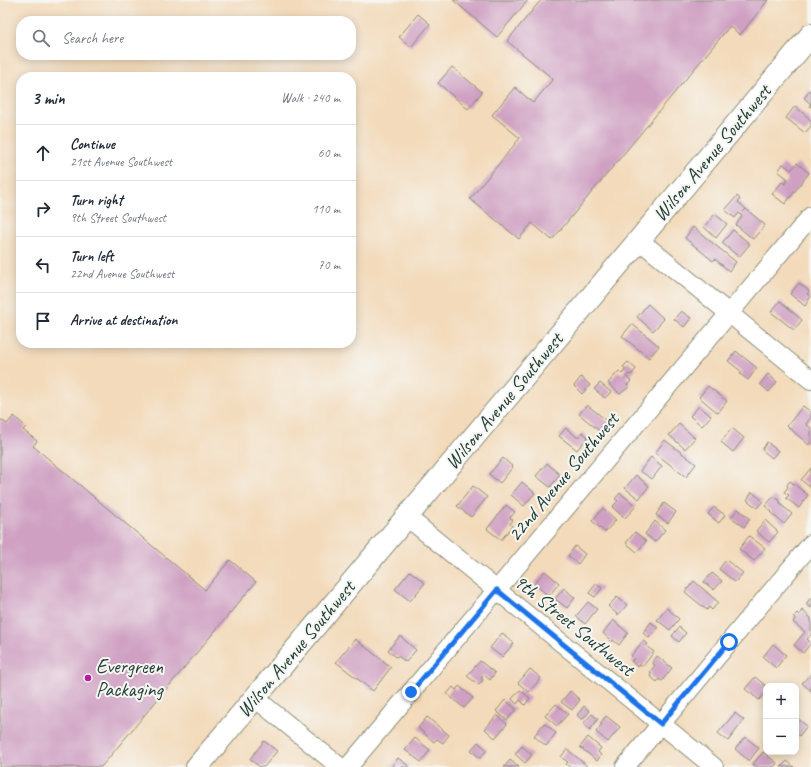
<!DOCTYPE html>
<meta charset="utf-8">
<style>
body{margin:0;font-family:Caveat,sans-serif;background:#f2f2f3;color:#1f2937}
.controls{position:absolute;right:12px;bottom:12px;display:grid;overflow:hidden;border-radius:8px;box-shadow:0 2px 10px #0003}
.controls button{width:36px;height:36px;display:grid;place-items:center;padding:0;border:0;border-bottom:1px solid #e0e1e3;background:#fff;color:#1f2937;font:20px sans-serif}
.stop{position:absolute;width:12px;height:12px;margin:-9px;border:3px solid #1a73e8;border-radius:50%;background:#fff}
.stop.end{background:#1a73e8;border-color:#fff;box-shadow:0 1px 4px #0008}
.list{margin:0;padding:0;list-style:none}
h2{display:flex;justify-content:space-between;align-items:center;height:52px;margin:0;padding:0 16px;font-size:17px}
h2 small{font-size:13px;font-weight:400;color:#747a83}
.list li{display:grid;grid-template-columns:26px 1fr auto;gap:12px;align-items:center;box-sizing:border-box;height:56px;padding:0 16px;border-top:1px solid #e0e1e3}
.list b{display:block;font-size:15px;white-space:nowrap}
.list p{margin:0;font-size:13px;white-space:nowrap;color:#747a83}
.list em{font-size:13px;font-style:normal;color:#747a83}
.icon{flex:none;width:22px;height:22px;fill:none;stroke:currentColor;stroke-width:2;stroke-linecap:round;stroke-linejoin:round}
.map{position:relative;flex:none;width:811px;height:767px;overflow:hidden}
.search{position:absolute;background:#fff;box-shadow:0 2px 10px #0003;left:16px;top:16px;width:340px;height:44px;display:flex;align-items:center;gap:10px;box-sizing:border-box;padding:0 14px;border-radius:16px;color:#747a83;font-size:15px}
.panel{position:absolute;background:#fff;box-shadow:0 2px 10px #0003;left:16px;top:72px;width:340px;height:276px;border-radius:16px}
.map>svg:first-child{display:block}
.building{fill:#cfa0c2}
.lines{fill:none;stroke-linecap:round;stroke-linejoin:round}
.minor-casing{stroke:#898c77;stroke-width:20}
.major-casing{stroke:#898c77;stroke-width:24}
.minor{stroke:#fff;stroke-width:18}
.major{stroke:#fff;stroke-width:22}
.route{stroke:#1a73e8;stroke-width:5}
.poi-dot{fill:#b5179e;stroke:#f6f6f2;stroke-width:1.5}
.labels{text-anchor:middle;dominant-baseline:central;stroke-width:4;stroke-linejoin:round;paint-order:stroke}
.street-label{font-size:20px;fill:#1f3d34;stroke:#f6f6f2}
.poi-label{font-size:20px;fill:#1f3d34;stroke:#f6f6f2;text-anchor:start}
</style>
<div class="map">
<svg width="811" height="767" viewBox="0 0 811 767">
<rect width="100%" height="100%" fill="#f6f6f2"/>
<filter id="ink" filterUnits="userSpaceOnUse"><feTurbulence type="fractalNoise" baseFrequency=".025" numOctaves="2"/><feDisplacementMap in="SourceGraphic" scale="8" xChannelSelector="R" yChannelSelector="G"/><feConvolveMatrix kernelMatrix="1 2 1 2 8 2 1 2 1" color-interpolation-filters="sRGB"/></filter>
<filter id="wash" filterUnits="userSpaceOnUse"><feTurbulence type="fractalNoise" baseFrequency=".012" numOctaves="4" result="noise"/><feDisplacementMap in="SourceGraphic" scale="16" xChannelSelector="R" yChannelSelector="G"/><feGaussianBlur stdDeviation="0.9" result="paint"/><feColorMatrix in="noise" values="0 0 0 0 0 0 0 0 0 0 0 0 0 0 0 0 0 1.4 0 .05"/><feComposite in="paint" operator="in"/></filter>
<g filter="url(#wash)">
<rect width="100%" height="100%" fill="#f3daba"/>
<g id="blocks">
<g class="building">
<polygon points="453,0 528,0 497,37"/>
<polygon points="541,0 768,0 740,35 730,26 552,240 532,223 519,239 470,199 520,138 492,115 515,87 533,103 553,79 507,41"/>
<polygon points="418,14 430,24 411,47 399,37"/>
<polygon points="452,67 482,92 468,109 438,83"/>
<polygon points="811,89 811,107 809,106 811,104 804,98"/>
<polygon points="795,106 811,120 811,126 805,133 786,118"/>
<polygon points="797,163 809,173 785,204 772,194 782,182 785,184 788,179 778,171 783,164 791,170"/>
<polygon points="737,196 740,199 738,202 746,209 743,212 746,209 765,225 753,239 736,225 742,216 739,213 735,218 725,210"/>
<polygon points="715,214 727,224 716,238 704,227"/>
<polygon points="693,227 736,262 729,271 715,259 713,261 685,238"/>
<polygon points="733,230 750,244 739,257 722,243"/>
<polygon points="799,283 809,291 807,294 811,296 805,306 790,294"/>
<polygon points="780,301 802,320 794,330 771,312"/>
<polygon points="648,304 664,319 653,331 637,317"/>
<polygon points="681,311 691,318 684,327 674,319"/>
<polygon points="632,324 659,346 649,358 622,336"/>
<polygon points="736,351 757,368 748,380 740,374 742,372 728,361"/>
<polygon points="628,362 636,369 631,375 629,374 626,377 631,381 627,385 629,387 620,394 608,383 619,371 622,374 626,369 623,367"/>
<polygon points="768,374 777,382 769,392 760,384"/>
<polygon points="581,377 590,385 582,394 574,386"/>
<polygon points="600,383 611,392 605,398 594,389"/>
<polygon points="708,386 727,401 718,413 699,397"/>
<polygon points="587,405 611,424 603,434 579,414"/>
<polygon points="699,406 711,416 702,426 690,416"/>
<polygon points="803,406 811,412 811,418 806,424 811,428 811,442 809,445 787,426"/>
<polygon points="14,416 26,427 23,430 37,441 33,446 205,590 230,560 256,582 101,767 0,767 0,419 7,424"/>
<polygon points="679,424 695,438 685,449 669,435"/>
<polygon points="566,428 578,438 582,432 588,437 577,450 559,436"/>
<polygon points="732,428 744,438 733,452 721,442"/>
<polygon points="665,440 696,464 686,477 655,453"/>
<polygon points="767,442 778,451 772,458 762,450"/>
<polygon points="651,457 662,466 652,479 640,471"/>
<polygon points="503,458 513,467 500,483 489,474"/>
<polygon points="547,463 560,475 550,487 536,476"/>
<polygon points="811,468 811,488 801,480"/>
<polygon points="636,475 649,486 639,499 625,488"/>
<polygon points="790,481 808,495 799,508 786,498 789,495 784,492 788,487 787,485"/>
<polygon points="522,482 535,493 524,506 511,495"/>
<polygon points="473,486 487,497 471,517 457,506"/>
<polygon points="752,492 763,501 757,508 747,500"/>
<polygon points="620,493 636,506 625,518 612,507 618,501 615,499"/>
<polygon points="774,496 781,502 779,503 792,514 784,524 771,513 772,512 765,506"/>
<polygon points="664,503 676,512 668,523 656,515"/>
<polygon points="506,505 515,512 510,518 513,520 510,524 512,526 501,540 487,529"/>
<polygon points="714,507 725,515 719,523 708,514"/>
<polygon points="603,508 616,520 605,532 592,521"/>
<polygon points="738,509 750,519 744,527 731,517"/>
<polygon points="765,520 778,532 769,542 756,531"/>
<polygon points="655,521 665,530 655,542 645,534"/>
<polygon points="635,532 646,541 637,552 626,543"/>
<polygon points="749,536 765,548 754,561 739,549"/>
<polygon points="575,546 585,554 578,564 568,556"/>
<polygon points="726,560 743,573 735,582 719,569"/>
<polygon points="410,571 425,583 410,601 395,589"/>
<polygon points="545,571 559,583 549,596 534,584"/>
<polygon points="712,573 722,581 714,590 704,582"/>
<polygon points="694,581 718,602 712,610 709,607 707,610 685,592"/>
<polygon points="596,584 602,588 595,597 589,593"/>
<polygon points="564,588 575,598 567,608 555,599"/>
<polygon points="617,597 627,605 618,615 608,606"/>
<polygon points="811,597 811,608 806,604"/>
<polygon points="588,602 597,609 585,624 576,616"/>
<polygon points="667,608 679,619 670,630 657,620"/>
<polygon points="802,610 811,618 811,635 807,639 811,643 803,653 794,645 805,632 793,622 795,619 793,617 797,613 799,615"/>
<polygon points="613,620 628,633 619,645 613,640 612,642 603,633"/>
<polygon points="651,622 658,628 649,638 643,633"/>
<polygon points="679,627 686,633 679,642 672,636"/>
<polygon points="502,633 514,643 502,657 490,648"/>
<polygon points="400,636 416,650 406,662 398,656 396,657 388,650"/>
<polygon points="355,639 391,667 373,691 336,662"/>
<polygon points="643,641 648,644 646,646 654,652 643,666 640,664 638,667 631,661 634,659 631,656"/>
<polygon points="773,644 786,655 776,668 763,657"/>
<polygon points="657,656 672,668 662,681 659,679 657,682 650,676 652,673 650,672 655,665 652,663"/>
<polygon points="480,661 495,673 490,680 484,675 481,678 483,680 479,685 467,676"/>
<polygon points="530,669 541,678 529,692 518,683"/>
<polygon points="811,673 811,691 802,683"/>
<polygon points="755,677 766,686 766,692 759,700 745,689"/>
<polygon points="459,686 473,698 464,708 447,694 453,687 456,690"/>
<polygon points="520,690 530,698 525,705 520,700 517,704 512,699"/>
<polygon points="570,691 580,700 572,710 561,702"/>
<polygon points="505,700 516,709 507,720 496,711"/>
<polygon points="556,704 568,714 557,726 545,716"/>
<polygon points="584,706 590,711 582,720 577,715"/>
<polygon points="735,713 744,720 728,741 718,733"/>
<polygon points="592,714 598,719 590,730 583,724"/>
<polygon points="497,715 507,724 495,738 485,729"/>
<polygon points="606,716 620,727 608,742 596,732 602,724 600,723"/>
<polygon points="427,717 449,735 443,743 437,739 434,742 418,728"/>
<polygon points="797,718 807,726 799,736 796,734 796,720"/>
<polygon points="544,723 556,733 546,746 534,736"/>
<polygon points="588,737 601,748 598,752 601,755 597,761 580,747"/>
<polygon points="745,737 759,748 749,761 735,749"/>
<polygon points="415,738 430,750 421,762 405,750"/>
<polygon points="264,741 277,751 264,767 260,767 250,759"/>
<polygon points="478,742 487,750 480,758 471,750"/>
<polygon points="522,746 532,755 525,763 515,754"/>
<polygon points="567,749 587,766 586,767 570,767 566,764 568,762 561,757"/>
<polygon points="763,752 777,763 774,767 757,767 753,764"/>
<polygon points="398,758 410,767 391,767"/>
<polygon points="510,760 519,767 504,767"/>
<polygon points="787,761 794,767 781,767"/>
</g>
</g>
</g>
<g filter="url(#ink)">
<use href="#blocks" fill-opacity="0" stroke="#898c77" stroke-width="1"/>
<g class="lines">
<g class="minor-casing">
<g id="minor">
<polyline points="639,240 811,380"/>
<polyline points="407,517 714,767"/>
<polyline points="255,698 340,767"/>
<polyline points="348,767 811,216"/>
<polyline points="625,767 811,544"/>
</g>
</g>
<g class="major-casing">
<polyline id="major" points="197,767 811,35"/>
</g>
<use href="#minor" class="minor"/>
<use href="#major" class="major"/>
</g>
</g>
<g class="lines" filter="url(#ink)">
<polyline class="route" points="411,692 497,590 661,724 729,642"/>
</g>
<circle class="poi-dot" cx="88" cy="678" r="4"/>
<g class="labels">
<g class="street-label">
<text transform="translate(712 153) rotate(-50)">Wilson Avenue Southwest</text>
<text transform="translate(504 401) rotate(-50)">Wilson Avenue Southwest</text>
<text transform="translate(563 477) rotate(-50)">22nd Avenue Southwest</text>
<text transform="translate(574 625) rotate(39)">9th Street Southwest</text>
<text transform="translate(296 649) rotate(-50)">Wilson Avenue Southwest</text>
</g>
<g class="poi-label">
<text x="96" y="666">Evergreen<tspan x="96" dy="23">Packaging</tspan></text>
</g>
</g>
</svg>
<div class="controls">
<button>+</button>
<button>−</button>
</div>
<div class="stop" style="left:729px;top:642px"></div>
<div class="stop end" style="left:411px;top:692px"></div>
<div class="search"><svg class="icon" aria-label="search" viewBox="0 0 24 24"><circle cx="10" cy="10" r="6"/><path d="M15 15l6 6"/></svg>Search here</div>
<section class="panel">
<h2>3 min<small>Walk · 240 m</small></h2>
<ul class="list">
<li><svg class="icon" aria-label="ahead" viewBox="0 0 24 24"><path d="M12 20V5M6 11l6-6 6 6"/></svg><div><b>Continue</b><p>21st Avenue Southwest</p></div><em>60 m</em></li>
<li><svg class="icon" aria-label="right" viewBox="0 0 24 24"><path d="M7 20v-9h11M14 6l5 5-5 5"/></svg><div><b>Turn right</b><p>9th Street Southwest</p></div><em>110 m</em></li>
<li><svg class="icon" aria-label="left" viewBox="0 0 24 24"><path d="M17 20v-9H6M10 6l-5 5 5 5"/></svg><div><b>Turn left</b><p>22nd Avenue Southwest</p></div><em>70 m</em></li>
<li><svg class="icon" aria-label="arrive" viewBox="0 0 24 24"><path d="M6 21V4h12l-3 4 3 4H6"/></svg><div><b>Arrive at destination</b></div></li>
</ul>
</section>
</div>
